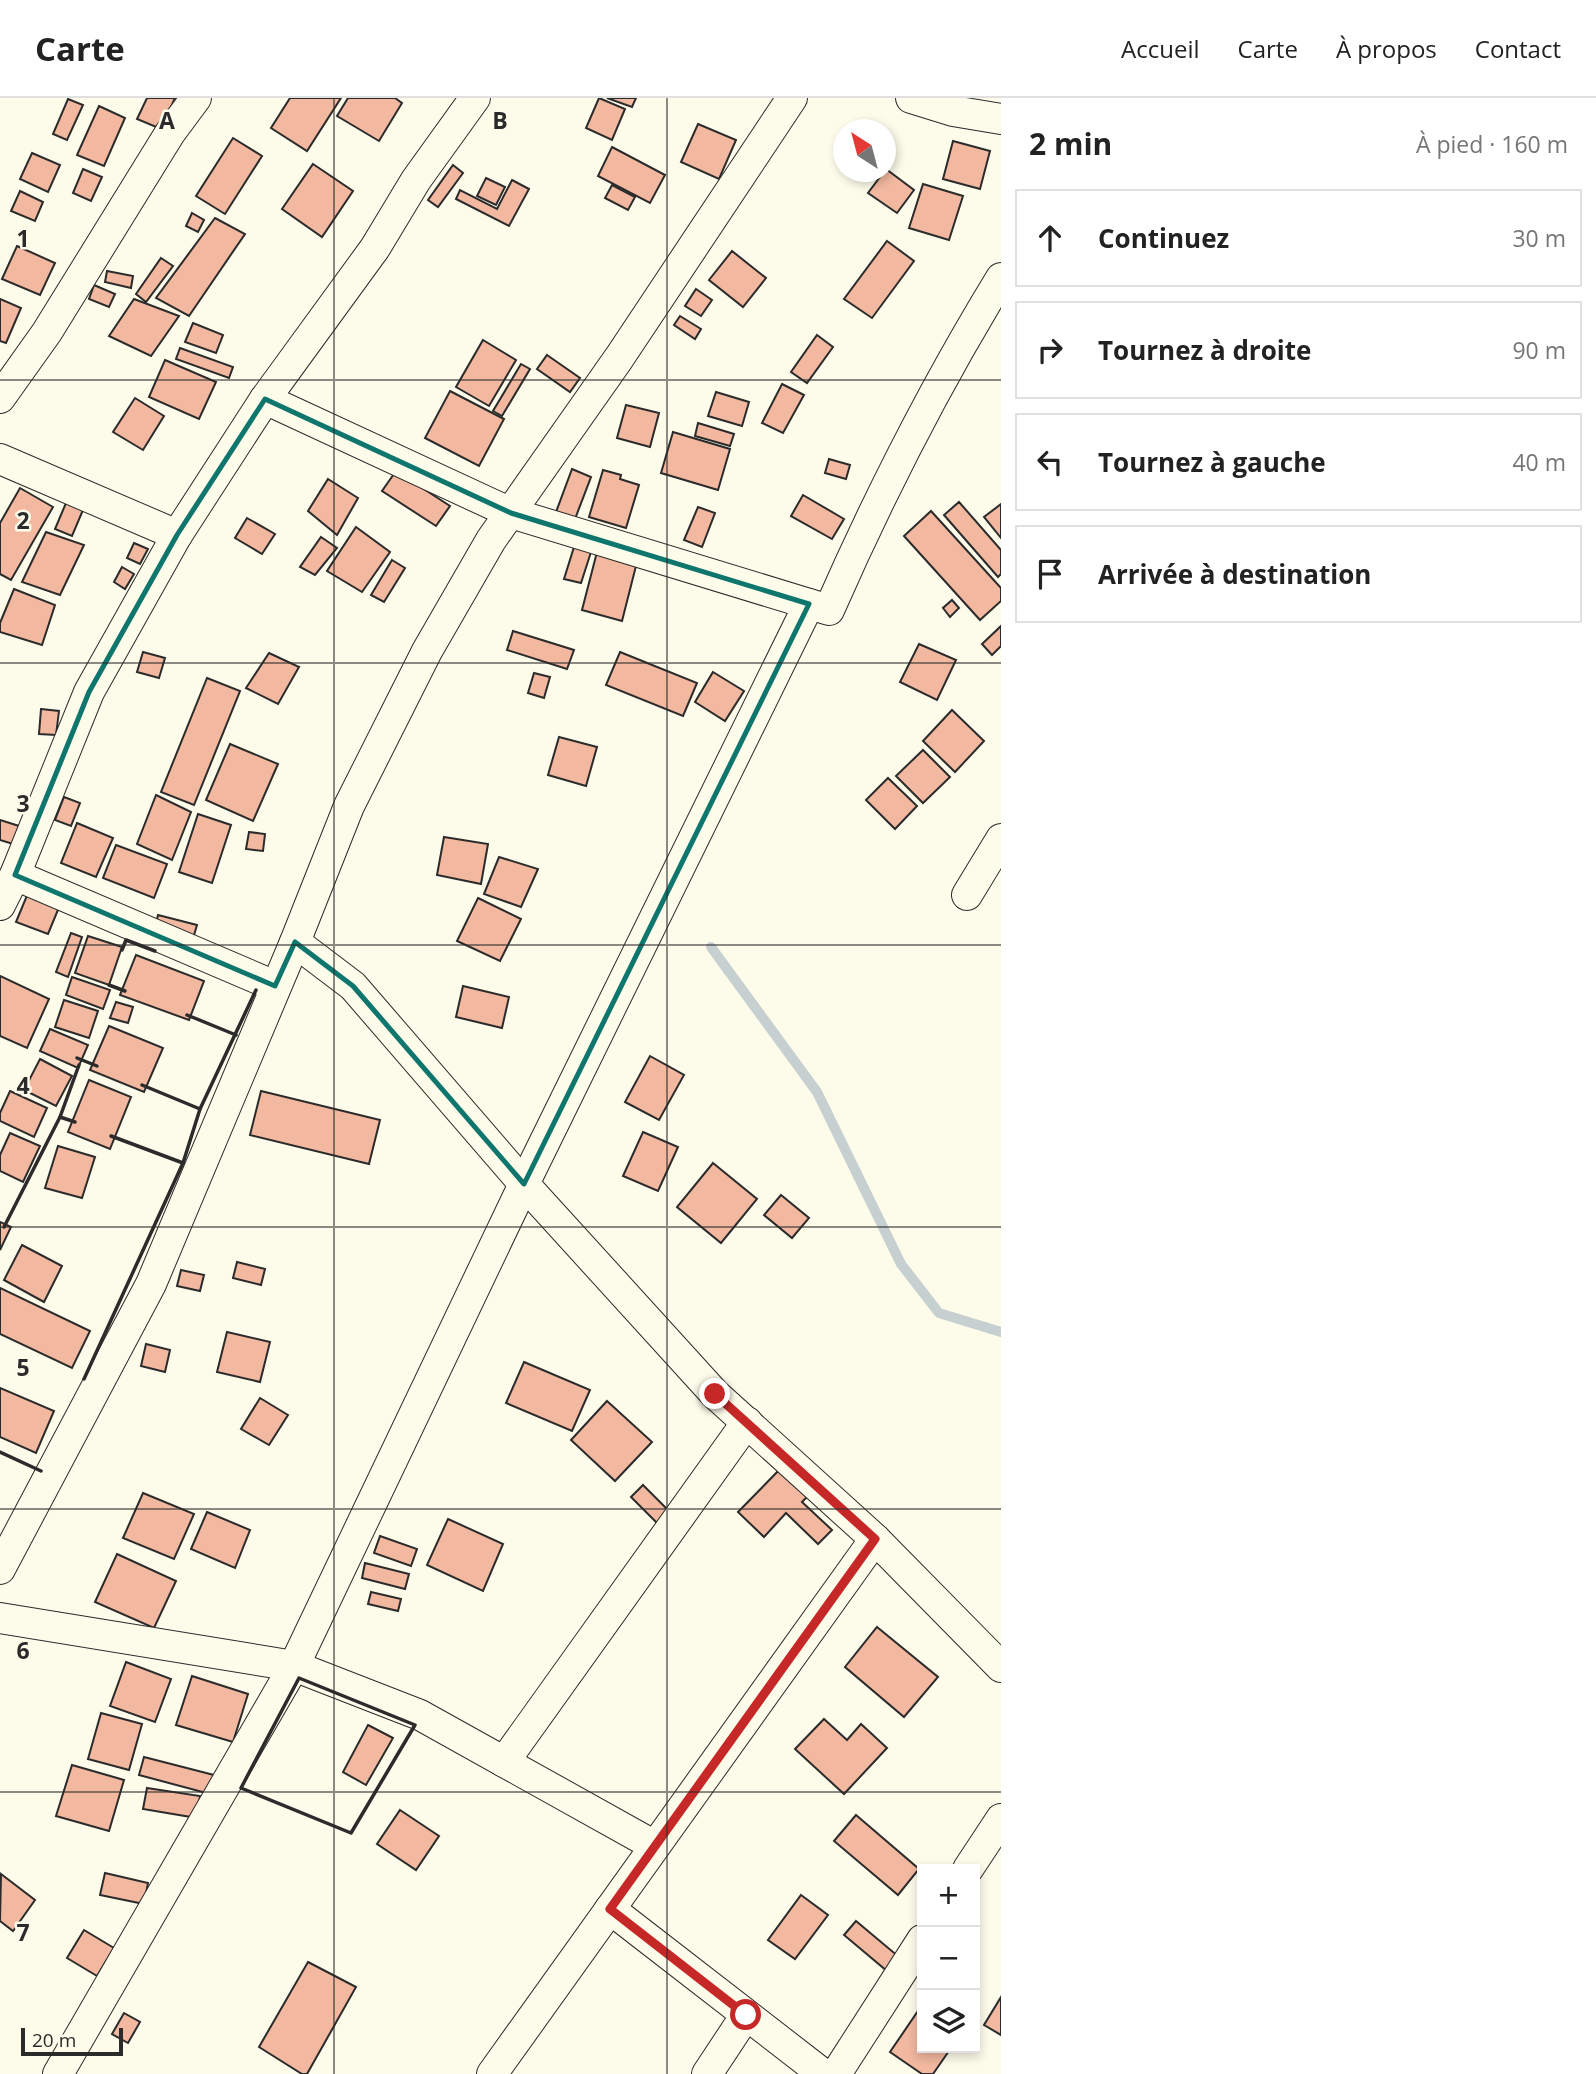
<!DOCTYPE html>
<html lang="fr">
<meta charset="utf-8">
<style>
body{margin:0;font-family:"Open Sans",sans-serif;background:#f2f2f2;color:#222}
.controls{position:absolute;right:21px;bottom:21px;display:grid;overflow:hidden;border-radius:0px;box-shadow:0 4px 10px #0003}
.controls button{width:63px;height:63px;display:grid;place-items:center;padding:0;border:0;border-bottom:2px solid #e0e0e0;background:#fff;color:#222;font:35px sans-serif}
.compass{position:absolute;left:833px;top:21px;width:63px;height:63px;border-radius:50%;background:#fff;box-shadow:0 4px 10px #0003;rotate:324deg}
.scale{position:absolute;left:21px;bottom:18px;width:102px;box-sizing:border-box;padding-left:7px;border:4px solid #2b2b2b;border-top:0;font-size:19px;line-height:24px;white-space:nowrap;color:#2b2b2b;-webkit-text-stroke:5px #fdfbea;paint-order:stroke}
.stop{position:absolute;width:21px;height:21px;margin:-16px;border:5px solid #c62828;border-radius:50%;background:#fff}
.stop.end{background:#c62828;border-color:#fff;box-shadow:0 2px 7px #0008}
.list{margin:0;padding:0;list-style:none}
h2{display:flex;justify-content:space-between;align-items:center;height:91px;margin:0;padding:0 28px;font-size:30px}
h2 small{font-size:23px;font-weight:400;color:#767676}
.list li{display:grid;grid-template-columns:46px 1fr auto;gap:21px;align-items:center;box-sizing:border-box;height:98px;margin:0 14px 14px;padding:0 14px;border:2px solid #e0e0e0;border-radius:0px}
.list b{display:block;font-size:26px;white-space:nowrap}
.list em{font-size:23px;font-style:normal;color:#767676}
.icon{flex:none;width:38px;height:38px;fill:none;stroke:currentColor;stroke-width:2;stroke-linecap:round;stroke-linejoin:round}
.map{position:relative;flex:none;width:1001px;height:1976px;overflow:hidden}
header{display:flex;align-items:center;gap:42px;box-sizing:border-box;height:98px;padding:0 35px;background:#fff;border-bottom:2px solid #e0e0e0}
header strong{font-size:33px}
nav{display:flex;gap:38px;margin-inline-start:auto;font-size:24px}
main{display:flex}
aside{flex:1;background:#fff}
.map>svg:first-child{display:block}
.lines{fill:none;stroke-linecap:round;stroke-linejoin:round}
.stream{stroke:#c7d0d0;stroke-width:10}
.building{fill:#f2b8a0;stroke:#2b2b2b;stroke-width:2}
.street-casing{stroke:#2b2b2b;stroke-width:32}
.street{stroke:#fdfbea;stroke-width:30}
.wall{stroke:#2b2b2b;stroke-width:3.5}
.route{stroke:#c62828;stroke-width:9}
.marked{fill:none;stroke:#0f766e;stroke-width:5;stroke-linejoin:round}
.grid{fill:none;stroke:#2b2b2b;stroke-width:2;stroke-opacity:0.55}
.grid-label{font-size:23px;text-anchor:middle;font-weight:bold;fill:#2b2b2b;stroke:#fdfbea;stroke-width:5;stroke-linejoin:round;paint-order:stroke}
</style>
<header>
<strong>Carte</strong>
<nav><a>Accueil</a><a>Carte</a><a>À propos</a><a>Contact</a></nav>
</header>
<main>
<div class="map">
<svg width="1001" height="1976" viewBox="0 0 1001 1976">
<rect width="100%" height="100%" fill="#fdfbea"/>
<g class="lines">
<polyline class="stream" points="711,849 817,994 901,1166 939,1215 1001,1234"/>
</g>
<g class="building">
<polygon points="147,0 175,0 161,31 137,21"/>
<polygon points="290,0 341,0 307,53 271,30"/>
<polygon points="348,0 395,0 402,5 379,43 337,18"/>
<polygon points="599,0 625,11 612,42 586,30"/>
<polygon points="607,0 636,0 632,9"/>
<polygon points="68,1 83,7 67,42 53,36"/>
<polygon points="99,8 125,20 104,68 77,57"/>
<polygon points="698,26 736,42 719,81 681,64"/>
<polygon points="233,40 262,58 225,116 196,98"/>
<polygon points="953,43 990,53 980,91 943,81"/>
<polygon points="612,49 665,77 650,105 598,78"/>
<polygon points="32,55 60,67 48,94 20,81"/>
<polygon points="313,66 353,93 322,139 282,111"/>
<polygon points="453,67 463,75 438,109 428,102"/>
<polygon points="83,71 102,79 91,103 73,95"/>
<polygon points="886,71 914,92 897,115 868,95"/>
<polygon points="486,80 505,89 496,107 477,98"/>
<polygon points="512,82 529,91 509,128 456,101 460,92 497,111"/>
<polygon points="923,86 963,98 949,142 909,130"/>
<polygon points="612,87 635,99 628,112 605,100"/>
<polygon points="20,93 43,104 35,123 11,113"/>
<polygon points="192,115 204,122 198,134 186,128"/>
<polygon points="215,120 245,136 189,218 156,200"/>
<polygon points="887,143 914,163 872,220 844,201"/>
<polygon points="17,148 55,165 40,197 2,181"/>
<polygon points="732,153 766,180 743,209 709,182"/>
<polygon points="161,160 173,168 146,204 136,196"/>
<polygon points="107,173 133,178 131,190 105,184"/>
<polygon points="94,187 115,196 109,209 89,201"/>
<polygon points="696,191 712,202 701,218 685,208"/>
<polygon points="0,201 21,210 6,245 0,243"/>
<polygon points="134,201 179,218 151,258 109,238"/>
<polygon points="680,218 701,231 695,241 674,227"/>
<polygon points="193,225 223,237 216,255 185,244"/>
<polygon points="817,237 833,249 807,285 791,274"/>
<polygon points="483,242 516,262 489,308 456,289"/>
<polygon points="180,250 233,269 229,280 176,261"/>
<polygon points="547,257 580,280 570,294 537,271"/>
<polygon points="165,262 216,284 199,321 149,299"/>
<polygon points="521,266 530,271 502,318 493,313"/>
<polygon points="782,286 804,297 783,335 762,325"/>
<polygon points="450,293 504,321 479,368 425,340"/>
<polygon points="716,294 749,304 742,328 708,318"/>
<polygon points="135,300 164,318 143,352 113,334"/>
<polygon points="626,307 659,315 650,349 617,340"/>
<polygon points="698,325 734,336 730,348 695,338"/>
<polygon points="673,334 730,351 718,392 661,375"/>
<polygon points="829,361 850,367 846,381 825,375"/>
<polygon points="572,371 591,379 575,421 556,414"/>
<polygon points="603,372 621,377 620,381 639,387 626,430 589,419"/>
<polygon points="396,373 450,408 436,428 382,393"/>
<polygon points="328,381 358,400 337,437 308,413"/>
<polygon points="20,390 53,409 11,482 0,476 0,425"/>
<polygon points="803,397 844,421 832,441 791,418"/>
<polygon points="959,404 1001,452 1001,476 998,479 944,417"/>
<polygon points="66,405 83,412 72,438 55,431"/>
<polygon points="1001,406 1001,440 984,419"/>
<polygon points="698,409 715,415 702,449 684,442"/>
<polygon points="931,413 1001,490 1001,503 980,522 904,438"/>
<polygon points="247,420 275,436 262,456 235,440"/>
<polygon points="356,429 390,454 362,494 327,473"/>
<polygon points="46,434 84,447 60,497 22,484"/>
<polygon points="321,439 337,450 315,477 300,469"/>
<polygon points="134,445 148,451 140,466 127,460"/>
<polygon points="574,449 591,454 581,485 564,481"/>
<polygon points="597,454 637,464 622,523 582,512"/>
<polygon points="392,462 405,470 384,504 371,497"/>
<polygon points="122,469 134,476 125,491 114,484"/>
<polygon points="14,491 55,507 42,547 0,534 0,525"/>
<polygon points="952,502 959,510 950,519 943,510"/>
<polygon points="1001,528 1001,548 992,557 982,546"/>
<polygon points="513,533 574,552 567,571 507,552"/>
<polygon points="919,546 956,562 937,602 900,584"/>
<polygon points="143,554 165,560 159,580 137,574"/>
<polygon points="620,554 697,585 683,618 606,587"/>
<polygon points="269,555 299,569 278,606 246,590"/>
<polygon points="713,574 744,593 725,623 695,604"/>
<polygon points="534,575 550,579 544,600 528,595"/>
<polygon points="207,580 240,593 194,707 161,694"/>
<polygon points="41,611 59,613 56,637 39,636"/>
<polygon points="952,612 984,643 955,674 923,643"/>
<polygon points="559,639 597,649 586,688 548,677"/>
<polygon points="230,646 278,666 253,723 206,702"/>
<polygon points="923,652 950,679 923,705 896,678"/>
<polygon points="888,680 917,708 895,731 866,702"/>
<polygon points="156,697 191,714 172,762 137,746"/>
<polygon points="64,699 80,705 71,728 55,722"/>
<polygon points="198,716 231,727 212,785 179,774"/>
<polygon points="0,722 19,728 13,746 0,742"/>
<polygon points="77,725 113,740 96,779 61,765"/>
<polygon points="249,734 265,736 263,753 246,751"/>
<polygon points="444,739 488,746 481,786 437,777"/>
<polygon points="116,747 167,766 154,800 103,780"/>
<polygon points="499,759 538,771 521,809 484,796"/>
<polygon points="28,795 60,807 48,836 16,824"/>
<polygon points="478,800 521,821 500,863 457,843"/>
<polygon points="158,817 197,827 192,844 154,834"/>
<polygon points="71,835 82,839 68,879 56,874"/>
<polygon points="88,838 122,849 109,887 75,875"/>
<polygon points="136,857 204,883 189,922 120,897"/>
<polygon points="0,878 49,901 27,950 0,938"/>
<polygon points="72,879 110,892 103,911 66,897"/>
<polygon points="463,888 509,899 502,930 456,919"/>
<polygon points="64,902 98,913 89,940 55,929"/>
<polygon points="116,904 133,909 128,925 110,920"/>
<polygon points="109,928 163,950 144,994 90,972"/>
<polygon points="50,931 88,947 78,970 40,953"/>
<polygon points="650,958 684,977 659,1022 625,1004"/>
<polygon points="40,961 72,978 56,1008 24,992"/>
<polygon points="89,982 131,999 110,1051 68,1034"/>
<polygon points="10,993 47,1010 34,1039 0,1023 0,1015"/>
<polygon points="261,993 380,1022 369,1066 250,1037"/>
<polygon points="643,1034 678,1049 658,1093 623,1078"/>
<polygon points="10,1035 40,1048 23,1084 0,1073 0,1057"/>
<polygon points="58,1048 95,1059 82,1100 45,1090"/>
<polygon points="713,1065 757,1101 721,1145 677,1109"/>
<polygon points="781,1097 809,1120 792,1140 764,1117"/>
<polygon points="0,1124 11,1129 0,1152"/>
<polygon points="22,1147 62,1168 44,1204 4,1182"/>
<polygon points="237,1164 265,1171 261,1187 233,1180"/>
<polygon points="181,1172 204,1177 200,1193 177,1188"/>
<polygon points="0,1190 90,1233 72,1270 0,1236"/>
<polygon points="227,1234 270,1244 260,1284 217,1274"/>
<polygon points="146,1246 170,1252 165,1274 141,1268"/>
<polygon points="524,1264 590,1292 572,1333 506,1305"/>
<polygon points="0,1290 54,1313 36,1355 0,1339"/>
<polygon points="260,1300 288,1317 269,1347 241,1331"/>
<polygon points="607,1303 652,1344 615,1383 571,1342"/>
<polygon points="785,1366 813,1393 802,1404 832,1432 818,1446 786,1415 764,1439 738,1414"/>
<polygon points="643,1387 671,1415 659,1427 631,1399"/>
<polygon points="143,1395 194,1416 174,1461 123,1440"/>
<polygon points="207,1414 250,1432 235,1470 191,1451"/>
<polygon points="448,1421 503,1446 483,1493 427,1467"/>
<polygon points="380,1438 417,1451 411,1468 374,1455"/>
<polygon points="117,1456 176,1483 154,1530 95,1504"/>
<polygon points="365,1465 409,1476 405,1491 362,1480"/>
<polygon points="371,1494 401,1501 398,1513 368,1506"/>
<polygon points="877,1529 938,1579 904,1619 845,1569"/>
<polygon points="126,1564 171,1581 155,1624 110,1608"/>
<polygon points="192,1578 248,1596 233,1644 176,1627"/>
<polygon points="101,1615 142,1626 129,1672 88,1661"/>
<polygon points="824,1621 847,1642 861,1626 887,1650 844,1696 795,1651"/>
<polygon points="368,1627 393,1640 366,1687 343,1674"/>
<polygon points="144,1659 214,1677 210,1696 139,1677"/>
<polygon points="72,1667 124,1682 109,1733 56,1718"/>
<polygon points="147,1690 200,1698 197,1720 143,1711"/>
<polygon points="400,1712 439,1738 416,1772 377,1746"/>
<polygon points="856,1717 919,1771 898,1797 834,1743"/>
<polygon points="105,1775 148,1785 144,1806 100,1797"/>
<polygon points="1,1776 35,1802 13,1833 0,1823"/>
<polygon points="801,1797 828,1817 795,1861 768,1842"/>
<polygon points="856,1823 899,1859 887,1873 844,1837"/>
<polygon points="84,1832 114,1850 97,1878 67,1860"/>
<polygon points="308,1864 356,1889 307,1976 302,1976 259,1949"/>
<polygon points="1001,1899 1001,1937 984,1927"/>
<polygon points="922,1907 922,1950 951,1950 933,1976 922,1976 890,1954"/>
<polygon points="124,1915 140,1924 128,1945 112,1936"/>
</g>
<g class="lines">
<g class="street-casing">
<g id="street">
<polyline points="911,0 953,13 1001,21"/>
<polyline points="0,300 47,234 170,35 196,0"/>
<path d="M265,301L511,415L829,512C879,398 936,286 1001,180"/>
<polyline points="0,361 177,437"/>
<polyline points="15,777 275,888"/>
<polyline points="967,797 1001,741"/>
<polyline points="0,807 15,777 89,594 177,437 265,301 375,150 416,82 475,0"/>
<polyline points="295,844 353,888 524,1086 715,1296 875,1441 1001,1569"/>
<polyline points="0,1471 151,1186 295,844 349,708 427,553 491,442 619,260 792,0"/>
<polyline points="0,1520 294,1568 420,1617 655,1748"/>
<polyline points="504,1664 747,1324"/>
<polyline points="968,1771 1001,1721"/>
<polyline points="610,1811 823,1976"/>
<polyline points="58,1976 294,1568 524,1086 809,506"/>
<polyline points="492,1976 875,1441"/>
<polyline points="707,1976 746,1917"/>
<polyline points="836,1976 922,1842"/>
</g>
</g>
<use href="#street" class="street"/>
<g class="wall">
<polyline points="122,852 126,842 155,853"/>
<polyline points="109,887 125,893"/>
<polyline points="187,917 236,937"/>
<polyline points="77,960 97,968"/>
<polyline points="142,987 200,1011"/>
<polyline points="60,1019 79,967"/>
<polyline points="183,1065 200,1011 256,892"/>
<polyline points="4,1129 60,1019 75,1024"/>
<polyline points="84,1281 183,1065 111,1038"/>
<polyline points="0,1354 41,1373"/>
<polygon points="299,1580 415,1627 351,1735 241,1690"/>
</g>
</g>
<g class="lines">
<polyline class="route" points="715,1296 875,1441 610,1811 746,1917"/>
</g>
<path class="marked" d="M265,301L511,415L809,506L524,1086L353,888L295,844L275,888L15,777L89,594L177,437Z"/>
<path class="grid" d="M334,0V1976M667,0V1976M0,282H1001M0,565H1001M0,847H1001M0,1129H1001M0,1411H1001M0,1694H1001"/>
<g class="grid-label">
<text x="167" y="31">A</text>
<text x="500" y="31">B</text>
<text x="23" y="149">1</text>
<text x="23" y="431">2</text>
<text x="23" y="714">3</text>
<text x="23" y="996">4</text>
<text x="23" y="1278">5</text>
<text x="23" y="1561">6</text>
<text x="23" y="1843">7</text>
</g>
</svg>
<div class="controls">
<button>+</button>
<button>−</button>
<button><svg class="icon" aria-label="layers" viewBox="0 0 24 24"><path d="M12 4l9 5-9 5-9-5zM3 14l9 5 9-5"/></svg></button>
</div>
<svg class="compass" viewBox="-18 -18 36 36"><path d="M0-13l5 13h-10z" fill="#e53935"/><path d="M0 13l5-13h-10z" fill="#767676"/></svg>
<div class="scale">20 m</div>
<div class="stop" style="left:746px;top:1917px"></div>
<div class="stop end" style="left:715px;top:1296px"></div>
</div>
<aside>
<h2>2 min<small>À pied · 160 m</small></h2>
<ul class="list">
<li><svg class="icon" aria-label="ahead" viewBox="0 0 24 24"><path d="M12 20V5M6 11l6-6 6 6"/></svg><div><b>Continuez</b></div><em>30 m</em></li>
<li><svg class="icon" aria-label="right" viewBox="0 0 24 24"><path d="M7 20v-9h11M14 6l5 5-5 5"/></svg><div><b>Tournez à droite</b></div><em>90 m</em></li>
<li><svg class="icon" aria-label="left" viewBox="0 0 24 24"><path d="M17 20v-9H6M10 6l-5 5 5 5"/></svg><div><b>Tournez à gauche</b></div><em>40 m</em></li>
<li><svg class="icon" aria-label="arrive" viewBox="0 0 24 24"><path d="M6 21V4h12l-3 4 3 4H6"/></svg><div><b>Arrivée à destination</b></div></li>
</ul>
</aside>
</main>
